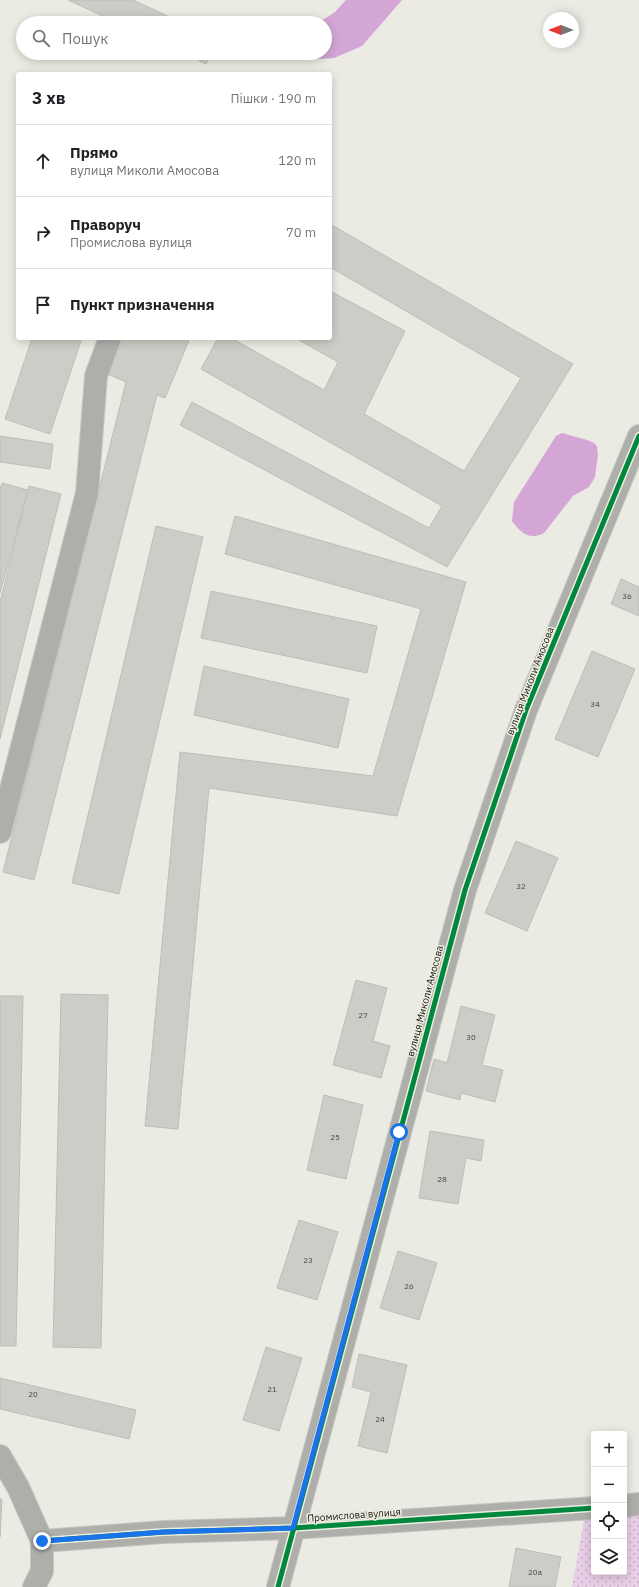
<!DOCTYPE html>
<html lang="uk">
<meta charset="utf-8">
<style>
body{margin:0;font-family:"IBM Plex Sans",sans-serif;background:#f6f6f6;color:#202124}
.controls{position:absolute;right:12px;bottom:12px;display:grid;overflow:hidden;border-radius:4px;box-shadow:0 2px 10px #0003}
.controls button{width:36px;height:36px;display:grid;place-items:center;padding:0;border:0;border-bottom:1px solid #e0e0e0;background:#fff;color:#202124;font:20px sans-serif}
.compass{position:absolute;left:543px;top:12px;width:36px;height:36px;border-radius:50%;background:#fff;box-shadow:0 2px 10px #0003;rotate:270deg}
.stop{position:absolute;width:12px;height:12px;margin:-9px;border:3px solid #1a73e8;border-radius:50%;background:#fff}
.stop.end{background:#1a73e8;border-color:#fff;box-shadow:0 1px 4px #0008}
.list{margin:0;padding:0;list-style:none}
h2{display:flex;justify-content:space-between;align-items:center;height:52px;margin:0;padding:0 16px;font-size:17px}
h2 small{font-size:13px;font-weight:400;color:#757577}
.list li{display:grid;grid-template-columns:26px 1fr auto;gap:12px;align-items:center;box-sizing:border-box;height:72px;padding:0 16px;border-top:1px solid #e0e0e0}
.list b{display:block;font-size:15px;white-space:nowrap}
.list p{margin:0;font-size:13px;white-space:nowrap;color:#757577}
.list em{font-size:13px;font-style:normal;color:#757577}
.icon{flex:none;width:22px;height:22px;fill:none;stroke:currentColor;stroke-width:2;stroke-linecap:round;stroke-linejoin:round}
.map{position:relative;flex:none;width:639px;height:1587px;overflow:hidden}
.search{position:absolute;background:#fff;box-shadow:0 2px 10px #0003;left:16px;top:16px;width:316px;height:44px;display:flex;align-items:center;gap:10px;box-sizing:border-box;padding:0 14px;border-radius:22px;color:#757577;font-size:15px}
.panel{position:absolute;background:#fff;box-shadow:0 2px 10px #0003;left:16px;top:72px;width:316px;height:268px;border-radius:4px}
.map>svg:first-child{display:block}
.grass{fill:url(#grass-dots)}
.water{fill:#d3a6d5}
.building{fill:#cdcdc7;stroke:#bebeb9}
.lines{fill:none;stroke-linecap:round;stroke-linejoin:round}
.minor-casing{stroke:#c8c8c3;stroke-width:24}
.minor{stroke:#aeaeab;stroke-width:22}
.cycleway-casing{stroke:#eeeee1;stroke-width:8}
.cycleway{stroke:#00873e;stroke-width:5}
.route{stroke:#1a73e8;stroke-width:5}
.labels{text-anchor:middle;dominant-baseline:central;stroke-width:3;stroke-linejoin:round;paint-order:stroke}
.number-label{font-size:8px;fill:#44443f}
.street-label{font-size:10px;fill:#161612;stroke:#eeeee1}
</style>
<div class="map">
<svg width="639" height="1587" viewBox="0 0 639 1587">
<defs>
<pattern id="grass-dots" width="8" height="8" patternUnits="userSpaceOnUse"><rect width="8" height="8" fill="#e8cee7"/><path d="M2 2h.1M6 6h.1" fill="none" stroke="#c6b0c5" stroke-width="1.8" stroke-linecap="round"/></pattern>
</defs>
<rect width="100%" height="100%" fill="#ebebe4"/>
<polygon class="grass" points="639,1504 639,1587 572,1587 586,1509 594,1508 594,1572 624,1572 624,1506"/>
<g class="water">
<polygon points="346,0 402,0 362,46 334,58 319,59 303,54 325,53 325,23 318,23 335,12"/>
<path d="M562,433L587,440L594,443L597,446L598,455L595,477L589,487L573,496L544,533C529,541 520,532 512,521L514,502L556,436Z"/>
</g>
<g class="building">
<polygon points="68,0 133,0 183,23 118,23"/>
<polygon points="183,53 211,53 206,64"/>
<polygon points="330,224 573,364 447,567 180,425 192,402 429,528 442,506 201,369 218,338 231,338 324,390 338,362 295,338 330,338 330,291 405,331 364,414 464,471 521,378 330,267"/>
<polygon points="32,338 82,338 50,434 5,419"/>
<polygon points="124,338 190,338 165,398 157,395 34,880 3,872 126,382 108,374"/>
<polygon points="0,436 53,444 50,469 0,462"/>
<polygon points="2,483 28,490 0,593 0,489"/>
<polygon points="29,486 61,494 0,739 0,602"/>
<polygon points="235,516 466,582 397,816 209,788 178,1129 145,1126 180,752 373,776 421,609 225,554"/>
<polygon points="156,526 203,537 119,894 72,883"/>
<polygon points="621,579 639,587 639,616 611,604"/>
<polygon points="211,591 377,626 367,673 201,638"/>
<polygon points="592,651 635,669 598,757 555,739"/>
<polygon points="204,666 349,699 338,748 194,715"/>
<polygon points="516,841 558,858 527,931 485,913"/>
<polygon points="356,980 387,988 373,1041 390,1046 381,1078 333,1065"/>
<polygon points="61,994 108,995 101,1348 53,1347"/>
<polygon points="0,996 23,996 16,1346 0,1346"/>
<polygon points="461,1006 495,1015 482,1065 503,1070 495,1102 461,1093 460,1100 426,1091 434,1059 447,1063"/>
<polygon points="324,1095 363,1105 346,1179 307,1170"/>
<polygon points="430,1131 484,1140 481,1161 466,1158 458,1204 419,1198"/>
<polygon points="299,1220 338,1232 317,1300 277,1288"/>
<polygon points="398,1251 437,1263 419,1320 380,1308"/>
<polygon points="266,1347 302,1358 279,1431 243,1420"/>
<polygon points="359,1354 407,1365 387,1453 358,1446 371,1392 352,1387"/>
<polygon points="0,1378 136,1410 129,1439 0,1409"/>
<polygon points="0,1499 2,1499 0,1537"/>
<polygon points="516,1548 561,1557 555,1587 509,1587"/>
</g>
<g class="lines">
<g class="minor-casing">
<g id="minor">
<polyline points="0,832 87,493 96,376 110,338"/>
<polyline points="0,1456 18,1487 42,1541 42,1571 34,1587"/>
<polyline points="624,1506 639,1504"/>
<polyline points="42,1541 164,1532 293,1528 594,1508"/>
<polyline points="278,1587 465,890 526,710 639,436"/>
</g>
</g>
<use href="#minor" class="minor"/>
<g class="cycleway-casing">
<g id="cycleway">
<polyline points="42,1541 164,1532 293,1528 594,1508"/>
<polyline points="278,1587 465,890 526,710 639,436"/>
</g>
</g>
<use href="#cycleway" class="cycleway"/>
</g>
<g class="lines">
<polyline class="route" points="42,1541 164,1532 293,1528 399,1132"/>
</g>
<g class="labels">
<g class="number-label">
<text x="627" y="596">36</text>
<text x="595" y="704">34</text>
<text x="521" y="886">32</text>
<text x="363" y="1015">27</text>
<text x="471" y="1037">30</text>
<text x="335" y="1137">25</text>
<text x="442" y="1179">28</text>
<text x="308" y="1260">23</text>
<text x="409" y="1286">26</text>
<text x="272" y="1389">21</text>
<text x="33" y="1394">20</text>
<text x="380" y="1419">24</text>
<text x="535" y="1572">20а</text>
</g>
<g class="street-label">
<text transform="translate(530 681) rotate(-69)">вулиця Миколи Амосова</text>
<text transform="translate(425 1001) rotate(-75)">вулиця Миколи Амосова</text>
<text transform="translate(354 1515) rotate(-4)">Промислова вулиця</text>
</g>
</g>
</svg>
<div class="controls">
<button>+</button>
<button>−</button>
<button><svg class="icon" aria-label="locate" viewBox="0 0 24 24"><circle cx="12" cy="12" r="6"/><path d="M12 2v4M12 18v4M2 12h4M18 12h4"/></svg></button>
<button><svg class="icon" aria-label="layers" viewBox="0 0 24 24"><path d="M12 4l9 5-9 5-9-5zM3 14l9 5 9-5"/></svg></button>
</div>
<svg class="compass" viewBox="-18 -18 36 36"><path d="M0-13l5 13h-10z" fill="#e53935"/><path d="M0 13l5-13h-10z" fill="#757577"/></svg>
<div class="stop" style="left:399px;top:1132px"></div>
<div class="stop end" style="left:42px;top:1541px"></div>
<div class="search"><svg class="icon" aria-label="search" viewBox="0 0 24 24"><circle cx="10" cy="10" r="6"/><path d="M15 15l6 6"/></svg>Пошук</div>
<section class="panel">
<h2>3 хв<small>Пішки · 190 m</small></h2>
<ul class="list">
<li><svg class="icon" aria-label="ahead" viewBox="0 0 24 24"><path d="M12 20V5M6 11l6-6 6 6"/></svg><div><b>Прямо</b><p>вулиця Миколи Амосова</p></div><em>120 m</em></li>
<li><svg class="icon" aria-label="right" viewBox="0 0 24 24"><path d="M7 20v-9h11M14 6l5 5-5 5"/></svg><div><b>Праворуч</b><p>Промислова вулиця</p></div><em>70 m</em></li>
<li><svg class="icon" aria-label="arrive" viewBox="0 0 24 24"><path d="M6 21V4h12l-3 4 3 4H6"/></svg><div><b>Пункт призначення</b></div></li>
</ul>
</section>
</div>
